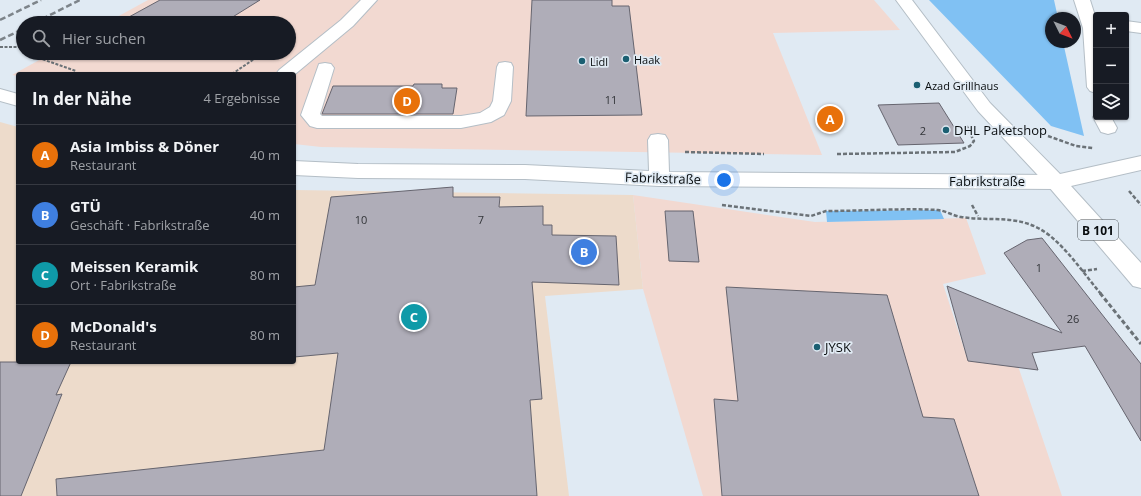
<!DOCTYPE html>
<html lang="de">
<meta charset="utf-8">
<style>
body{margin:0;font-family:"Open Sans",sans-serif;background:#20242c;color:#f1f3f6}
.controls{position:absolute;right:12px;top:12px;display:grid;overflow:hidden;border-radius:4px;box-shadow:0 1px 3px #0004}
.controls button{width:36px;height:36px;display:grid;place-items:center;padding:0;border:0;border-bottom:1px solid #363941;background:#171b24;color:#f1f3f6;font:20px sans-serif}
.compass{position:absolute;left:1045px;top:12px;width:36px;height:36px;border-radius:50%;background:#171b24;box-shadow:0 1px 3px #0004;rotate:132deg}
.you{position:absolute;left:724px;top:180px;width:14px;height:14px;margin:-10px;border:3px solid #fff;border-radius:50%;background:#1a73e8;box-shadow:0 0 0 6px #1a73e833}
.badge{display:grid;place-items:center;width:26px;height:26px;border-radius:50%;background:#1a73e8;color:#fff;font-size:13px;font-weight:700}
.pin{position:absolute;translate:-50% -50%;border:2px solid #fff;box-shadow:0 1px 4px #0006}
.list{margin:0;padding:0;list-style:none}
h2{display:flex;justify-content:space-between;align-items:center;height:52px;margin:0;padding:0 16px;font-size:17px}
h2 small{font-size:13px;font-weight:400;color:#9ea1a6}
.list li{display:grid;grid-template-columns:26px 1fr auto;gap:12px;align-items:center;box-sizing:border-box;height:60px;padding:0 16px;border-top:1px solid #363941}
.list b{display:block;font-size:15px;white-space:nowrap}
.list p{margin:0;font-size:13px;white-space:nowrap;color:#9ea1a6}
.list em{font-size:13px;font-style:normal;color:#9ea1a6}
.icon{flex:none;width:22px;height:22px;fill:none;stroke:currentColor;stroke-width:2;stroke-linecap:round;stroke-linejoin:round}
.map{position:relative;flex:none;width:1141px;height:496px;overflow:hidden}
.search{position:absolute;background:#171b24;box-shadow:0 1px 3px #0004;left:16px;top:16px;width:280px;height:44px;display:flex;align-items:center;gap:10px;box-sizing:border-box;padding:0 14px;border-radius:22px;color:#9ea1a6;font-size:15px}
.panel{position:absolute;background:#171b24;box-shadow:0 1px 3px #0004;left:16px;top:72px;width:280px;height:292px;border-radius:4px}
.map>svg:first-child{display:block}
.commercial{fill:#f2d9d1}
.industrial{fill:#eddbcb}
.green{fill:#80c1f3}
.building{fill:#afadb8;stroke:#66656f}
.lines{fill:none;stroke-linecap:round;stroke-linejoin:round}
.minor-casing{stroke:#b4bec6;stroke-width:2}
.major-casing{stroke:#b4bec6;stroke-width:2}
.path-far2{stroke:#6b7277;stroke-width:2;stroke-dasharray:3 1.5;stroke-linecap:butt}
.path-far1{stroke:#6b7277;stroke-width:2.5;stroke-dasharray:4 2;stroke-linecap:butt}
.path{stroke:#6b7277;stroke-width:3;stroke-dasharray:4.5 2.5;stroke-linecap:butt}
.minor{fill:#fff;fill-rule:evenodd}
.major{fill:#fff;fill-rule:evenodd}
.rail{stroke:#7d848a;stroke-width:2.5;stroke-dasharray:6 3;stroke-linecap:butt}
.poi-dot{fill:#1b5f72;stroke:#e0eaf3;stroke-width:1.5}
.labels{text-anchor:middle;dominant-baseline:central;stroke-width:3.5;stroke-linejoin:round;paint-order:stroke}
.far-poi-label{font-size:11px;fill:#080c0e;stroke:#e0eaf3;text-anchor:start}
.number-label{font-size:11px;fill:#323438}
.shield{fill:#e0eaf3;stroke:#494f53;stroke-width:1}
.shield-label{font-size:12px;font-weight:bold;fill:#080c0e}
.poi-label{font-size:13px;fill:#080c0e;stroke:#e0eaf3;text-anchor:start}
.street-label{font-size:13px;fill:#080c0e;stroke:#e0eaf3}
</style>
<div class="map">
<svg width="1141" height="496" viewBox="0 0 1141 496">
<rect width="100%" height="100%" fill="#e0eaf3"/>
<g class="commercial">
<polygon points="148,0 874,0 900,30 773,33 822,155 321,147 294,144 294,74 18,74 18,76 12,75 52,53 289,53 289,23 106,23"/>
<polygon points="633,195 815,222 966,218 986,274 943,284 968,361 1018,366 1062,496 703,496 643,289"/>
</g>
<polygon class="industrial" points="0,122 18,127 18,362 294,362 294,190 633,195 643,289 545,296 569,496 0,496"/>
<g class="green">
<polygon points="929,0 1054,0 1058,18 1051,18 1051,42 1063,42 1084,136 1051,126"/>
<polygon points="940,210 944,219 827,222 826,211"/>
</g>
<g class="building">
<polygon points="160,0 260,0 223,23 118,23"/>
<polygon points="532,0 612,0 612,6 629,6 642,115 526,116"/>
<polygon points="414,84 442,84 442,88 457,88 453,114 322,114 333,86 413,86"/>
<polygon points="939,103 964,143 898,145 878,105"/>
<polygon points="453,187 453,197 500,197 499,207 543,206 543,225 552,225 552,235 616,236 619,285 532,282 542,399 530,400 537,496 57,496 56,479 324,450 338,353 294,357 294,287 315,285 331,197"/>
<polygon points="665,211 693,211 699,262 669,261"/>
<polygon points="1042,238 1141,364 1141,441 1085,346 1032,353 1038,370 968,361 947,286 1062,333 1004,253 1027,240"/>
<polygon points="726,287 887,295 923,417 954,419 979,496 722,496 714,399 738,401"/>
<polygon points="0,362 71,362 56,395 62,394 21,496 0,496"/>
</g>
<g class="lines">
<g class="minor-casing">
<g id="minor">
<polygon points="361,0 377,0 353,26 294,75 294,74 276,74 279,70 341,20"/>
<polygon points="1074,0 1090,0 1096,19 1096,93 1090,91 1087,87 1083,28"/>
<polygon points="1126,21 1141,23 1141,33 1126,31"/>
<polygon points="505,62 511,63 513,67 511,101 504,115 491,122 461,128 317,128 310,126 301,115 319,64 325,63 331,64 334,68 320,114 322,116 461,116 480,113 490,107 493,101 497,67 499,63"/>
<polygon points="0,89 18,94 18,106 0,101"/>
<polygon points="1096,113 1096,117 1111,117 1117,128 1115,132 1108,134 1101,132 1093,117"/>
<polygon points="658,134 665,135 668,140 669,172 1056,175 1063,177 1066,182 1063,187 1056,189 659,186 525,179 358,178 294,175 294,161 358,164 525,165 649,171 648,140 651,135"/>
</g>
</g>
<g class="major-casing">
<polygon id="major" points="896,0 912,0 990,103 1060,174 1141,156 1141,170 1071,186 1141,263 1141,288 1133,286 1049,187 978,111"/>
</g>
<g class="path-far2">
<polyline points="0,47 23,47"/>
<polyline points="31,53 36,57 76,71"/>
<polyline points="232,74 263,53"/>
<polyline points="967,126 970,132"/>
</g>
<g class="path-far1">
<polyline points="1048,136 1076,146 1093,148"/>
<polyline points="685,152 764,154"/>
<polyline points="837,154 955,152 970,146 974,141 969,131"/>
<polyline points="1129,191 1141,205"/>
<path d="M722,205L811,216L826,211C863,211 902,208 938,210C946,211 954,216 961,217C993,222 1020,213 1049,235C1069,251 1085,275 1101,294"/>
<polyline points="972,205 978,216"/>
<polyline points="1082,271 1097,269"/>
</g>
<polyline class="path" points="1100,293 1141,344"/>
<use href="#minor" class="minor"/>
<use href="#major" class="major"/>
<g class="rail">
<polyline points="0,20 41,0"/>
<polyline points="34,23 80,0"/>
<polyline points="0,40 23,29"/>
</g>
</g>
<g class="poi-dot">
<circle cx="626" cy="59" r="4"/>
<circle cx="582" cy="61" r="4"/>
<circle cx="917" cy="85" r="4"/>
<circle cx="946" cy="130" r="4"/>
<circle cx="817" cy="347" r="4"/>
</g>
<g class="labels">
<g class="far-poi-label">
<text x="634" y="59">Haak</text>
<text x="590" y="61">Lidl</text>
<text x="925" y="85">Azad Grillhaus</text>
</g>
<g class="number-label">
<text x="611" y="99">11</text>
<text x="923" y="130">2</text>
<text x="361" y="219">10</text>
<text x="481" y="219">7</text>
<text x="1039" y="267">1</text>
<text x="1073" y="318">26</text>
</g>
<rect class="shield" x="1078" y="220" width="40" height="20" rx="3"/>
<g class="shield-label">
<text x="1098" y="230">B 101</text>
</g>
<g class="poi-label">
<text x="954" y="130">DHL Paketshop</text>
<text x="825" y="347">JYSK</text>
</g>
<g class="street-label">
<text transform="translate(663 178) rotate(2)">Fabrikstraße</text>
<text x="987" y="181">Fabrikstraße</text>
</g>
</g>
</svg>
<div class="controls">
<button>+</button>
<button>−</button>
<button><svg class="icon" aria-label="layers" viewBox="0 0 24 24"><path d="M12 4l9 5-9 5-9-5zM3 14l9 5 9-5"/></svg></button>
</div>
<svg class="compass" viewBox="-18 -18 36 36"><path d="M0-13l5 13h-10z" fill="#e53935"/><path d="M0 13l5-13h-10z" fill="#9ea1a6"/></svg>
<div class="you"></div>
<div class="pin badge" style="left:830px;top:119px;background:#e8710a">A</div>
<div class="pin badge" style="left:584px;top:252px;background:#3f7fe0">B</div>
<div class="pin badge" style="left:414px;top:317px;background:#0f9aa8">C</div>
<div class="pin badge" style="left:407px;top:101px;background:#e8710a">D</div>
<div class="search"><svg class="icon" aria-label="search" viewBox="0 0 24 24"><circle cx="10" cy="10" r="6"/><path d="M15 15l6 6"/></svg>Hier suchen</div>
<section class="panel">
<h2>In der Nähe<small>4 Ergebnisse</small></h2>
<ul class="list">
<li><span class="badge" style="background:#e8710a">A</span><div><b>Asia Imbiss &amp; Döner</b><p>Restaurant</p></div><em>40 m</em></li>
<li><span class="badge" style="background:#3f7fe0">B</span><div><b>GTÜ</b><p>Geschäft · Fabrikstraße</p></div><em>40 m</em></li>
<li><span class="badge" style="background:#0f9aa8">C</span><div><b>Meissen Keramik</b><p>Ort · Fabrikstraße</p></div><em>80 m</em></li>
<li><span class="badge" style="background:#e8710a">D</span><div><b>McDonald's</b><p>Restaurant</p></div><em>80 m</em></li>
</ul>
</section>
</div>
